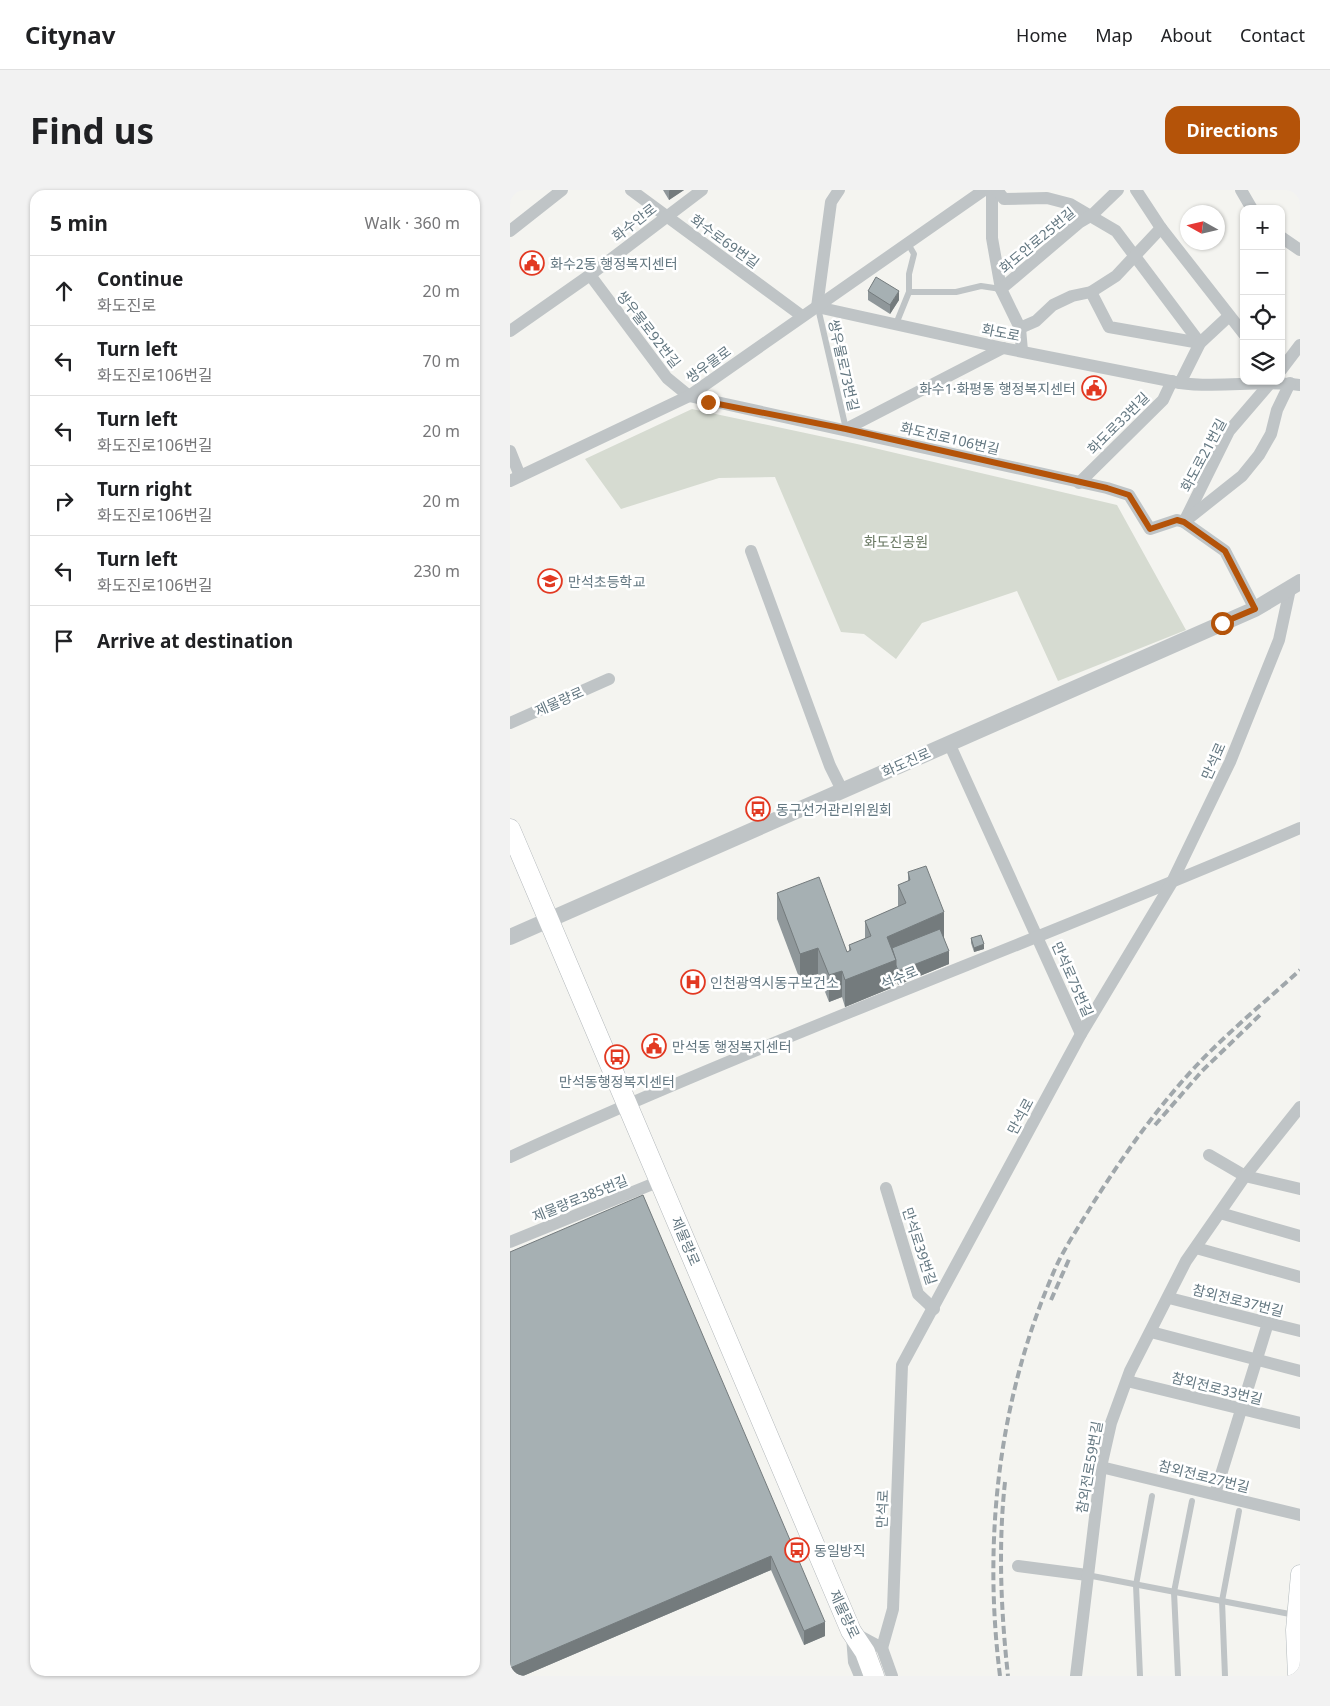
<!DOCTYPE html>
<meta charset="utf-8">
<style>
body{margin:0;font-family:"Noto Sans","Noto Sans KR",sans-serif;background:#f2f2f2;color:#202124}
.controls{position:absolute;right:15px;top:15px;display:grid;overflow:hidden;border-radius:10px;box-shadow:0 1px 4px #0004}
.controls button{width:45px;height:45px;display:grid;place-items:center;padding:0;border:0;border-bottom:1px solid #e0e0e0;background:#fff;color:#202124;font:25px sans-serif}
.compass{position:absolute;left:670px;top:15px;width:45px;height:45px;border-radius:50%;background:#fff;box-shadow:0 1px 4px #0004;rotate:278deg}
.stop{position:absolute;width:15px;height:15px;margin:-11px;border:4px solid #b45309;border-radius:50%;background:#fff}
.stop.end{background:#b45309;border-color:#fff;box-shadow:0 1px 5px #0008}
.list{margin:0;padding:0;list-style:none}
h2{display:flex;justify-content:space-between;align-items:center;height:65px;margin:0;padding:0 20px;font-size:21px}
h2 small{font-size:16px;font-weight:400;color:#757577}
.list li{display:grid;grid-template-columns:32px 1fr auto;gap:15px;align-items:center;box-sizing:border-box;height:70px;padding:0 20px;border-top:1px solid #e0e0e0}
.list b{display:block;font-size:19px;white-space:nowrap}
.list p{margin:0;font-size:16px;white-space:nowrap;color:#757577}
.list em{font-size:16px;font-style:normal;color:#757577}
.icon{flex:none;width:28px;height:28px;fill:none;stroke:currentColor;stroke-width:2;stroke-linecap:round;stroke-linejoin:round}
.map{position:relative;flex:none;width:790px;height:1486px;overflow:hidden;border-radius:15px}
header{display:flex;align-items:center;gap:30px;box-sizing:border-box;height:70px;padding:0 25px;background:#fff;border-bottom:1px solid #e0e0e0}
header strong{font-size:24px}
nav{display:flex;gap:28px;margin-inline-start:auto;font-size:18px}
.intro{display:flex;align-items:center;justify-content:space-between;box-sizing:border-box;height:120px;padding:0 30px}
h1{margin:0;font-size:35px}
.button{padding:12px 22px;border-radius:15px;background:#b45309;color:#fff;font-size:18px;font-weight:700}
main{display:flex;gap:30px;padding:0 30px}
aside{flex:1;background:#fff;border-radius:15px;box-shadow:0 1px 4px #0004}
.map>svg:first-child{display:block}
.green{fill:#d6dbd1}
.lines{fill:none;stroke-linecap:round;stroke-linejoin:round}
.secondary-casing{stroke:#b1b8bb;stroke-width:19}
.primary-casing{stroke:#b2b7ba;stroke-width:21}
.service{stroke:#bfc4c6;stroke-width:6}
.minor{stroke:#bfc4c6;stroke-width:12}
.tertiary{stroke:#bfc4c6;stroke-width:16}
.secondary{stroke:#fff;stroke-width:18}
.primary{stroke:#fff;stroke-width:20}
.rail{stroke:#a0a7ab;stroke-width:4;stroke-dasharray:8 4;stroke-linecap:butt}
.wall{fill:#8f979a}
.shaded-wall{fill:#747b7d}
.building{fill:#a6b0b3;stroke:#747b7d}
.route{stroke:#b45309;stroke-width:6}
.labels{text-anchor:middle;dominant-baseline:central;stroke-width:5;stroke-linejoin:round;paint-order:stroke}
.street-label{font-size:14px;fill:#637781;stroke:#fff}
.poi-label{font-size:14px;fill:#637781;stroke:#fff;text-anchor:start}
.park-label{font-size:14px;fill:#697862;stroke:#fff}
</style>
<header>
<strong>Citynav</strong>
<nav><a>Home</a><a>Map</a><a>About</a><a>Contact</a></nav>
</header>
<div class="intro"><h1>Find us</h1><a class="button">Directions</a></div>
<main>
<aside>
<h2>5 min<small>Walk · 360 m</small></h2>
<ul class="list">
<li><svg class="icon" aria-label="ahead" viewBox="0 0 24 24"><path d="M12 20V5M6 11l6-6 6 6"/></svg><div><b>Continue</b><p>화도진로</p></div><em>20 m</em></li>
<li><svg class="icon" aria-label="left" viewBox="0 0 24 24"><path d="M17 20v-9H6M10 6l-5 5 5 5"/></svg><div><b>Turn left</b><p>화도진로106번길</p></div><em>70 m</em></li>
<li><svg class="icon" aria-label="left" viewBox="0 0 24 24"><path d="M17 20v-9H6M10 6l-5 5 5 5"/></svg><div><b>Turn left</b><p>화도진로106번길</p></div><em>20 m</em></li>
<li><svg class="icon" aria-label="right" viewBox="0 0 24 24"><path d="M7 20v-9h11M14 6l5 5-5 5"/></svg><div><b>Turn right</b><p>화도진로106번길</p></div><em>20 m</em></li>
<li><svg class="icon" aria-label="left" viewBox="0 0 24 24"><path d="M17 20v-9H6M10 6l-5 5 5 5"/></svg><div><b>Turn left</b><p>화도진로106번길</p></div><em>230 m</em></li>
<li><svg class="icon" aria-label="arrive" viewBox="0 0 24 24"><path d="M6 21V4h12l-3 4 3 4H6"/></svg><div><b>Arrive at destination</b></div></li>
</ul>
</aside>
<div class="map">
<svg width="790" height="1486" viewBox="0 0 790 1486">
<rect width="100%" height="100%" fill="#f4f4f0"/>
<polygon class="green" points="182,219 347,254 607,315 676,440 548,491 507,401 412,433 386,469 354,444 331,442 265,287 209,288 111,319 75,269"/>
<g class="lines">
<g class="secondary-casing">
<polyline id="secondary" points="787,1486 785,1440 790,1384"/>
</g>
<g class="primary-casing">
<polyline id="primary" points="0,639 341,1441 355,1462 364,1486"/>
</g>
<g class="service">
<polyline points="399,102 446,102 471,96 491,99"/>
<polyline points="308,118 336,239"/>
<polyline points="386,134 399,102 399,84 404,64 397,52"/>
<polyline points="577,1385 785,1425"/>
<polyline points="630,1486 626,1395 642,1306"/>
<polyline points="668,1486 664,1402 682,1311"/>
<polyline points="715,1486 712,1411 729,1321"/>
</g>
<g class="minor">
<polyline points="121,0 292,126"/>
<path d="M329,0L321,12L307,117L493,158L670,193C710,199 750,189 790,195"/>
<polyline points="482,0 482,48 491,99 510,138 512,161"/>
<polyline points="487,0 494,9 537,8 560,14 606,41 690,153"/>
<polyline points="626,0 651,38 734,144"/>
<polyline points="731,0 742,19"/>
<polyline points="0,41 52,0"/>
<polyline points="771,47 790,60"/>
<polyline points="80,85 157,188 179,206 597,298 619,305 640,339 667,330 674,332 715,361 745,419"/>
<polyline points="491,99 570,32 582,25 608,0"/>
<polyline points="581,102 599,137 690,153"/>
<polyline points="510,138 526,131 543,115 562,106 581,102 606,86 651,38"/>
<polyline points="0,141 80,85 192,0"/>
<polyline points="771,180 790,155"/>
<polyline points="670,193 690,153 719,126"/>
<polyline points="336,239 493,158"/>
<polyline points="0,261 10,286"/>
<polyline points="0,291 179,206 474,0"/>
<polyline points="569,293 653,210 662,191"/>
<polyline points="675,330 719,241 762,191"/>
<polyline points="674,332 732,286 749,265 761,244 767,220 780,193"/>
<polyline points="241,361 320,576 332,600"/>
<polyline points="0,533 99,489"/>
<polyline points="439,553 571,844"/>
<polyline points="699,965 735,986 790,999"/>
<path d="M0,967C259,848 528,751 790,638"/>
<polyline points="376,998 408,1104 424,1119"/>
<polyline points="710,1023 790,1046"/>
<polyline points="0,1052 150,991"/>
<polyline points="686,1058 790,1087"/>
<polyline points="659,1108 790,1141"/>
<polyline points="641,1142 790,1181"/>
<polyline points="617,1191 790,1233"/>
<polyline points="591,1277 790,1325"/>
<polyline points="705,1304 758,1133"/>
<polyline points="508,1376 577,1385"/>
<polyline points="346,1444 372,1458 383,1419 392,1175 571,844 661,694 720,572 769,450 780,399"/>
<polyline points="342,1446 344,1472 350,1486"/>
<polyline points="372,1458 382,1486"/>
<polyline points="566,1486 591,1277 601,1233 620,1181 676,1071 735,986 790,917"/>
</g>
<polyline class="tertiary" points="0,747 745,419 790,392"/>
<use href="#secondary" class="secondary"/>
<use href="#primary" class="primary"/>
<g class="rail">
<polyline points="645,935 692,881 752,823"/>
<polyline points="541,1110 560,1067"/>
<path d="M495,1292C488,1356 491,1422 498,1486"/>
<path d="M490,1486C473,1351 488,1212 542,1086C552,1061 568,1038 582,1015C613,966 646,919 686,876C718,842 755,812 790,780"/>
</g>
</g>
<g class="wall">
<polygon points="153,0 174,0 159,10"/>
<polygon points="358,101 389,110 380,124 358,110"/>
<polygon points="398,682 434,747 439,774 388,795 386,789 386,796 335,817 332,807 319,812 308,784 290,790 267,729 267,703 337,762 339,761 339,755 355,749 355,731 388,717 388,695 398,691"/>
<polygon points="461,748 474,759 464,762 461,753"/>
<polygon points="133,1005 315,1446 294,1455 261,1380 13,1486 0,1486"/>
</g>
<g class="shaded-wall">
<polygon points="160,0 174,0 159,10 159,1"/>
<polygon points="389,101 389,110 380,124 380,115"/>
<polygon points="434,722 434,748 380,772 377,747"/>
<polygon points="474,754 474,759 464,762 464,758"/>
<polygon points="308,758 308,784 290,790 290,764"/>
<polygon points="439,761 439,774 388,795 388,781"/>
<polygon points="386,770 386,796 335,817 335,790"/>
<polygon points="332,781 332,807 319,812 319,785"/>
<polygon points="261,1366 261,1380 13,1486 0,1486 0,1478"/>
<polygon points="315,1432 315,1446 294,1455 294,1441"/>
</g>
<g class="building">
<polygon points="366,87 389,101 380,115 358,101"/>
<polygon points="416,676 434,722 377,747 386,770 335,790 332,781 319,785 308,758 290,764 267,703 309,687 337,762 341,760 339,755 361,746 355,731 396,713 388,695 400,690 398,682"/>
<polygon points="430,739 439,761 388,781 386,775 386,770 382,758"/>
<polygon points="471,745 474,754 464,758 461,748"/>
<polygon points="133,1005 315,1432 294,1441 261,1366 0,1478 0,1062"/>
</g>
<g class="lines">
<polyline class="route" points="198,212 336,239 597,298 619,305 640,339 667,330 674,332 715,361 745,419 712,433"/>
</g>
<defs>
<g id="civic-ring" transform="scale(1.25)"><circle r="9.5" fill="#fff" stroke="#e23922" stroke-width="1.5"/><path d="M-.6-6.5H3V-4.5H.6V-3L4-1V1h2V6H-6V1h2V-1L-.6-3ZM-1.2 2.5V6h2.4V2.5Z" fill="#e23922"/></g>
<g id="school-ring" transform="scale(1.25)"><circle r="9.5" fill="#fff" stroke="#e23922" stroke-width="1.5"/><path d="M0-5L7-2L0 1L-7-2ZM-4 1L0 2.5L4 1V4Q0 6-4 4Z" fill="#e23922"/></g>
<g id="bus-ring" transform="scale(1.25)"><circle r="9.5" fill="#fff" stroke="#e23922" stroke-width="1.5"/><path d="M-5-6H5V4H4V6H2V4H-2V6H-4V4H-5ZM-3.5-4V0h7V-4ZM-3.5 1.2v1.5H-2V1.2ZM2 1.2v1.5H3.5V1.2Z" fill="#e23922"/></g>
<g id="hospital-ring" transform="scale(1.25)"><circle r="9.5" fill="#fff" stroke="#e23922" stroke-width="1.5"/><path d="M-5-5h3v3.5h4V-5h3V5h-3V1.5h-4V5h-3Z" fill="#e23922"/></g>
</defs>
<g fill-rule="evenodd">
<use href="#civic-ring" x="22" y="73"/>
<use href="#civic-ring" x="584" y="198"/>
<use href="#school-ring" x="40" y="391"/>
<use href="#bus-ring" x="248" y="619"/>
<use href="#hospital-ring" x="183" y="792"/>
<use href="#civic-ring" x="144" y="856"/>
<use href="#bus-ring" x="107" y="867"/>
<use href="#bus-ring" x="287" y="1360"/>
</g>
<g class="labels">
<g class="street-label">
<text transform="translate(124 32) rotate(-38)">화수안로</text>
<text transform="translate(527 50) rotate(-40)">화도안로25번길</text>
<text transform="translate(215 51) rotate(36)">화수로69번길</text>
<text transform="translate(139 139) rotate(52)">쌍우물로92번길</text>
<text transform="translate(491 142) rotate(11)">화도로</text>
<text transform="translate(198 174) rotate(-36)">쌍우물로</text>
<text transform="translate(334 175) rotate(77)">쌍우물로73번길</text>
<text transform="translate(608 233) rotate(-45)">화도로33번길</text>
<text transform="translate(440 248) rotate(13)">화도진로106번길</text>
<text transform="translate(693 265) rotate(-62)">화도로21번길</text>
<text transform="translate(49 511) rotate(-24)">제물량로</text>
<text transform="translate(703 571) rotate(-66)">만석로</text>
<text transform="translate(396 572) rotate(-24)">화도진로</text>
<text transform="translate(389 787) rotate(-22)">석수로</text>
<text transform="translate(563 789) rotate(66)">만석로75번길</text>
<text transform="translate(510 926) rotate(-62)">만석로</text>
<text transform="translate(70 1008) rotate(-22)">제물량로385번길</text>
<text transform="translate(176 1051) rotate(67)">제물량로</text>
<text transform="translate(410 1056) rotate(72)">만석로39번길</text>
<text transform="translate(728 1110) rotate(14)">참외전로37번길</text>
<text transform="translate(707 1198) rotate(14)">참외전로33번길</text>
<text transform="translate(579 1277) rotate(-80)">참외전로59번길</text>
<text transform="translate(694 1286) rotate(14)">참외전로27번길</text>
<text transform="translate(372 1319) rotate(-88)">만석로</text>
<text transform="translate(335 1424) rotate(65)">제물량로</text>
</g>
<g class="poi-label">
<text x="40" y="73">화수2동 행정복지센터</text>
<text x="566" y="198" text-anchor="end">화수1·화평동 행정복지센터</text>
<text x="58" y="391">만석초등학교</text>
<text x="266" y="619">동구선거관리위원회</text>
<text x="200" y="792">인천광역시동구보건소</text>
<text x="162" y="856">만석동 행정복지센터</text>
<text x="107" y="891" text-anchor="middle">만석동행정복지센터</text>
<text x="304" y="1360">동일방직</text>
</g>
<g class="park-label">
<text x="386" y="351">화도진공원</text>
</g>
</g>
</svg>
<div class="controls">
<button>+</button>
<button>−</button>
<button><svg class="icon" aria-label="locate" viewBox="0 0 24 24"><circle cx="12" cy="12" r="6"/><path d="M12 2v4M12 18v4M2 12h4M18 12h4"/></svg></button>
<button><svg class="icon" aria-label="layers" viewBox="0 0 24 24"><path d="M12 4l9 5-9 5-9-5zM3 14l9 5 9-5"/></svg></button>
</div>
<svg class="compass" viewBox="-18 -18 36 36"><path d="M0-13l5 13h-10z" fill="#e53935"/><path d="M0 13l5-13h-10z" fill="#757577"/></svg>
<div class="stop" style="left:712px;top:433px"></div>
<div class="stop end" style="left:198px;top:212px"></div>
</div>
</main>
